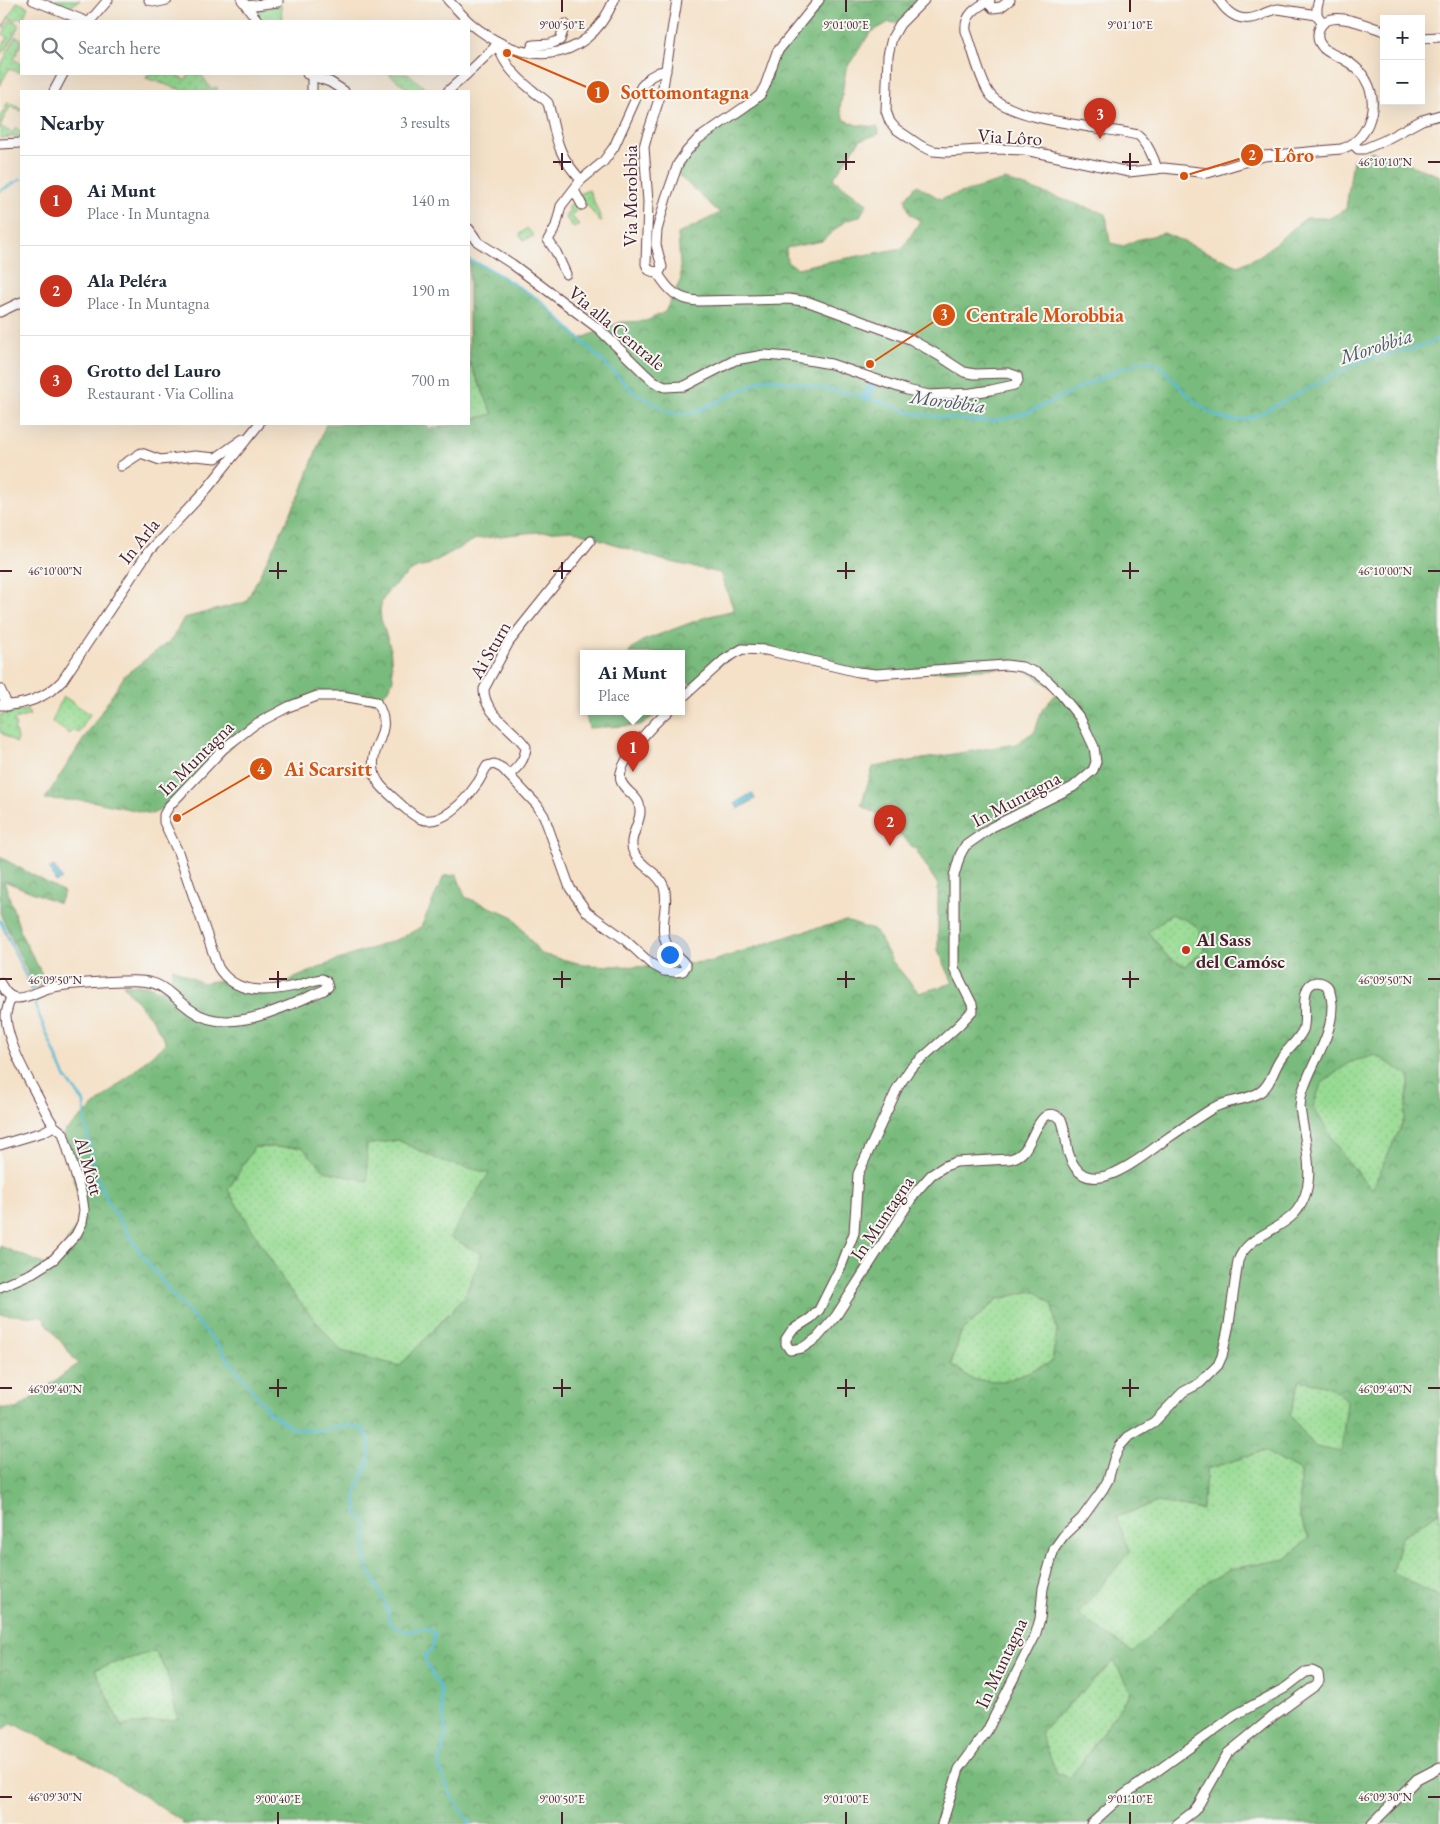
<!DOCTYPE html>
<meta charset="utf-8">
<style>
body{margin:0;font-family:"EB Garamond",serif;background:#f2f2f3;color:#1f2937}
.controls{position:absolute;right:15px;top:15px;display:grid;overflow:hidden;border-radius:0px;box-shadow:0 5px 20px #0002}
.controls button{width:45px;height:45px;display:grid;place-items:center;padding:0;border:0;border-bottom:1px solid #e0e1e3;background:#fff;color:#1f2937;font:25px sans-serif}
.you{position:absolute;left:669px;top:954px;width:18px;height:18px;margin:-12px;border:4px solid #fff;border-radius:50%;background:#1a73e8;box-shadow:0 0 0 8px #1a73e833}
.badge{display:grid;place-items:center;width:32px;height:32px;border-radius:50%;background:#c8321e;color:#fff;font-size:16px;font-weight:700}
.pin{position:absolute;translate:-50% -41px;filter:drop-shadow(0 1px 2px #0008)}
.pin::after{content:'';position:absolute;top:26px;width:18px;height:15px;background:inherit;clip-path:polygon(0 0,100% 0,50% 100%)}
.popup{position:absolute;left:580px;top:650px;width:105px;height:65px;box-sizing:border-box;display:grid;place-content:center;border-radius:0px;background:#fff;filter:drop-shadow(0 1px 4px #0005);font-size:16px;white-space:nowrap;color:#747a83}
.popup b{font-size:19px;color:#1f2937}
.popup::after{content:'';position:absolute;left:50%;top:100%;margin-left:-10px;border:10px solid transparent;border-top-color:#fff}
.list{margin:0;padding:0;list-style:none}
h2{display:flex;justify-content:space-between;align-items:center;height:65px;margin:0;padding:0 20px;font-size:21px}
h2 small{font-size:16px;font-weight:400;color:#747a83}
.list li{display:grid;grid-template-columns:32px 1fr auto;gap:15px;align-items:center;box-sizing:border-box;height:90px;padding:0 20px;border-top:1px solid #e0e1e3}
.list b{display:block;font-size:19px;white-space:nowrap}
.list p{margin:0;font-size:16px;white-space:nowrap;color:#747a83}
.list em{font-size:16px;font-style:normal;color:#747a83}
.icon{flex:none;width:28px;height:28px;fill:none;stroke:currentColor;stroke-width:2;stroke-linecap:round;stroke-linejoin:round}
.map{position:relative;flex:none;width:1440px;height:1824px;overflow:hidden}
.search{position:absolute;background:#fff;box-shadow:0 5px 20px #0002;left:20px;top:20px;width:450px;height:55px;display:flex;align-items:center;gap:12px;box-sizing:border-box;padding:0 18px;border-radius:0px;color:#747a83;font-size:19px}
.panel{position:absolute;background:#fff;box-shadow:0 5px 20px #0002;left:20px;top:90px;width:450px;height:335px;border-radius:0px}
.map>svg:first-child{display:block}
.grass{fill:url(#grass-dots);stroke:#707d5f}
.forest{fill:url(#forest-crowns);stroke:#626d54;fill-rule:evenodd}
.park{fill:url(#park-crowns);stroke:#707d5f}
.water{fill:#59bbd7;stroke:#526d81}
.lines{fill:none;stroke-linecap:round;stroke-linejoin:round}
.stream{stroke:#59bbd7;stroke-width:2.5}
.canal{stroke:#59bbd7;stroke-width:9}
.minor-casing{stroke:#643c43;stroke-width:11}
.minor{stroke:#fff;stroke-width:9}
.ticks{fill:none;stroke:#4a1f2b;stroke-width:2}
.poi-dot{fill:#c8321e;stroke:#f6f6f2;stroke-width:2}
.labels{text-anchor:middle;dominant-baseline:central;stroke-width:4;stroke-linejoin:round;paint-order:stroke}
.street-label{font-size:19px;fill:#4a1f2b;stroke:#f6f6f2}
.poi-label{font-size:19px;font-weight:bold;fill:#4a1f2b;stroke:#f6f6f2;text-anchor:start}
.water-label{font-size:20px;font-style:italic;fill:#4f5667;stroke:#f6f6f2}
.ticks-label{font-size:12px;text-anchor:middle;fill:#4a1f2b;stroke:#f6f6f2;stroke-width:4;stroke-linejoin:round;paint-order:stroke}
.leader{fill:none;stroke:#d8530f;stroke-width:2}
.callout-dot{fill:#d8530f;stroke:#f6f6f2;stroke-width:2}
.mark-label{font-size:15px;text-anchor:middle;font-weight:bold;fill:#fff}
.callout-label{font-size:20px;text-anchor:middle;font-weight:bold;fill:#d8530f;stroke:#f6f6f2;stroke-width:4;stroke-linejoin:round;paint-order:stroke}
</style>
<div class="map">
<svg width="1440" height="1824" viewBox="0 0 1440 1824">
<defs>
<pattern id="grass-dots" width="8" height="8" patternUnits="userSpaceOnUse" patternTransform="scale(1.25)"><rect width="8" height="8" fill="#97db93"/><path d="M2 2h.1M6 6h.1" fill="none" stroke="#84bc7f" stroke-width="1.8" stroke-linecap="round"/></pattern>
<pattern id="forest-crowns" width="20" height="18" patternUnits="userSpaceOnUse" patternTransform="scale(1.25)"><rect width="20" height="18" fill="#79bb7d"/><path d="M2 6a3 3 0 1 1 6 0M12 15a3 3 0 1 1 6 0" fill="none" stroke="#659767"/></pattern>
<pattern id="park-crowns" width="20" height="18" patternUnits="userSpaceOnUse" patternTransform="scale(1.25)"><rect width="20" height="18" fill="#97db93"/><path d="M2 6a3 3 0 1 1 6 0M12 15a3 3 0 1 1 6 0" fill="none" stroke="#84bc7f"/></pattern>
</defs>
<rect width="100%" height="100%" fill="#f6f6f2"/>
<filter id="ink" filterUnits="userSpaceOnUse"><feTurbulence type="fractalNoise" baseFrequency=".02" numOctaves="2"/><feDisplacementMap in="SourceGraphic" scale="10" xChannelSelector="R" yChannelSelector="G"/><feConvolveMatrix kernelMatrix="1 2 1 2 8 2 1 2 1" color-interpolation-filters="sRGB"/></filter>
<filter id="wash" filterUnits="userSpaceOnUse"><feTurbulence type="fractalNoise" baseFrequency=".0096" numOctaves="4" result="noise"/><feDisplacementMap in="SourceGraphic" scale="20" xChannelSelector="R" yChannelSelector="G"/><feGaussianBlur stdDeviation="1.12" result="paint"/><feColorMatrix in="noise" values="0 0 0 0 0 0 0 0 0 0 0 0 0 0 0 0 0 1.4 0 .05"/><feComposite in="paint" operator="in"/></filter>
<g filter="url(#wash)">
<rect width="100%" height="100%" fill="#f4e1c8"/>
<g class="grass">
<polygon points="56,0 80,0 69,8 53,2"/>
<polygon points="17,2 28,7 23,19 18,17 16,20 9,17 4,28 0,26 0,24 4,25"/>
<polygon points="11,19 19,25 6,50 3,50 0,55 0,48 8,38 3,34"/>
<polygon points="16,36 21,39 21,44 14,59 21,64 21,73 9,69 0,85 0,67"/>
<polygon points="148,74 176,74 185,80 190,74 201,74 211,89 216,87 218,88 216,91 185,91 146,78"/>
<polygon points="389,74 409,74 428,91 410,91"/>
<polygon points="8,102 21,109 21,111 10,106 0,126 12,133 16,128 21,131 21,136 0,138 0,117"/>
<polygon points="589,190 602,221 600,222 579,194"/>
<polygon points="575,202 579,203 581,207 571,215 579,225 574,228 565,217 569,211 569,206"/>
<polygon points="527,228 534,236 524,240 519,235"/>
<polygon points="469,361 493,414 469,420"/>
<polygon points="63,696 90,714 79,733 73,730 70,734 52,722"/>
<polygon points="27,710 30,715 14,720 16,727 14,728 17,738 16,743 0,732 0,715"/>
<path d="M1171,914C1195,923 1200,924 1204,950L1185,966L1168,957L1148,932Z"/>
<polygon points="1376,1055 1410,1076 1404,1120 1372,1190 1345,1159 1313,1107 1321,1084 1350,1062"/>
<polygon points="398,1140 441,1161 490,1173 450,1237 482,1254 465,1296 400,1366 341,1351 288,1288 228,1190 254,1147 302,1147 325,1171 367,1181 366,1145"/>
<polygon points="1032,1291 1038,1293 1052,1303 1057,1331 1052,1362 1006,1381 973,1380 951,1364 961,1332 998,1299"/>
<polygon points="1300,1380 1329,1386 1347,1401 1341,1453 1315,1447 1290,1415"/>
<polygon points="1264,1451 1300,1471 1300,1518 1309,1538 1286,1559 1230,1569 1199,1587 1133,1653 1077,1614 1130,1551 1116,1517 1158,1502 1201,1510 1207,1469"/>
<polygon points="1440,1511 1440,1597 1392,1573 1401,1538"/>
<polygon points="155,1651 166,1670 178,1719 121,1726 95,1669"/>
<polygon points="1114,1661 1131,1692 1071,1777 1057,1774 1040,1732"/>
</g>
<g class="forest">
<path d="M819,0H924L900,24L889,22L870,33L846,69L840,109L845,120L857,125L878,127L879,134L860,140L833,179L867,204L860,216L845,221L822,241L786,248L787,262L798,268L820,263L903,248L920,221L910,214L905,199L917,185L940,199L1005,180L1106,214L1110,243L1124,246L1136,240L1164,233L1238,266L1261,255L1306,218H1330L1346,209L1353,159L1372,151L1440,176V1511L1401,1538L1392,1572L1440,1597V1824H182L183,1822L93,1763L12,1723L0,1732V1408L17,1409L78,1364L42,1317L0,1314V1246L46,1265L60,1253L83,1216L63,1133L166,1043L154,1022L123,985H145L173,994L170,982L173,968L202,983L220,980L262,992L335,961L401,938L421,927L444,876L457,875L465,897L512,916L541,954L586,965L651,967L713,961L801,932L846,921L876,931L892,961L919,993L953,983L938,950V885L916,850L879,816L861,805L873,767L1016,744L1035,731L1042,710L1058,692L1022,667L876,674L742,649L692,684L682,680V653H628L642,641L706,617L734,610L720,573L662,560L572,530L525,533L476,539L426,566L417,568L408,573L389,590L382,601L380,610L381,620L390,646L393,679L389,689L376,702L317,696L254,725L169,806L152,814L92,801L45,799L125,675L171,640L184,618L246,602L301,492L326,424H426L430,429L453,424H469V420L493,414L469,361V260L488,268L540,300L580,339L621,322L646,321L665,312L681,279L678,234L720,213L675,172L687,151L754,100L774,58ZM1171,914C1195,923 1200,924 1204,950L1185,966L1168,957L1148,932ZM1376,1055L1410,1077L1404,1120L1372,1189L1345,1159L1313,1107L1321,1084L1350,1062ZM398,1140L441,1161L489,1173L450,1237L482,1254L465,1296L400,1366L341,1351L288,1288L228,1190L254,1147H302L325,1171L368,1181L366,1145ZM1032,1291L1038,1293L1052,1304L1057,1331L1052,1362L1006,1381L973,1380L951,1364L961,1332L998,1299ZM1300,1380L1329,1386L1347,1401L1341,1452L1315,1447L1290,1415ZM1264,1451L1300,1471V1518L1309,1538L1286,1559L1230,1569L1199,1587L1133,1653L1078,1614L1130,1551L1116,1517L1158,1502L1202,1510L1207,1469ZM155,1651L166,1670L178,1719L121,1726L95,1669ZM1114,1661L1131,1692L1071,1777L1057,1774L1040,1732Z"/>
<polygon points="585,711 658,711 659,713 640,725 589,728"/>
<polygon points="0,857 64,892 59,903 4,881 22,936 41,972 45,984 33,988 30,978 0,913"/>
</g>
<polygon class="park" points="281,5 282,21 261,21 257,16 257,12 260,9"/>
<g class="water">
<polygon points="752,793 755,799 738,809 735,803"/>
<polygon points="54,866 62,879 56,882 49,869"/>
</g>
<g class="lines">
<g class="stream">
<polyline points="0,191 21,179"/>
<path d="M469,260L488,268L540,300L634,392L670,413H694L767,378L866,397L915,414L974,421H993L1027,413L1120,369L1138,363L1147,361L1154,362L1160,366C1181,387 1207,424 1241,420C1246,419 1251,417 1256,416L1363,360L1417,348L1440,338"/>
<polyline points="0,920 28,981 39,1015 58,1061 66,1078 84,1102 85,1123 96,1174 108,1202 140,1252 175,1298 212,1338 269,1412 292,1428 319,1431 346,1425 363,1429 370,1442 369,1460 355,1495 357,1513 366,1523 365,1562 387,1607 389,1622 406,1632 424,1628 435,1633 432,1650 425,1655 427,1665 440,1687 446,1735 439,1766 450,1794 471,1824"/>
</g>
<polyline class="canal" points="866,397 871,387"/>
</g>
</g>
<g filter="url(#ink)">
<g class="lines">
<g class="minor-casing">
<g id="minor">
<polyline points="33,0 85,21"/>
<polyline points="149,0 158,2 167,0"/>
<polyline points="242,0 258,21"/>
<polyline points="448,0 468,21"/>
<polyline points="677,0 663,87 647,136 644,147 648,202 646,264 649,270 654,272 660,271 662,267 656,245 657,230 666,198 678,164 687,151 698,139 746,106 760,95 765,86 777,52 819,0"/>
<path d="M924,0L900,24L892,38L888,55L886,111L890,122L896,129L921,146L933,151L946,152L997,149L1025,150L1129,172L1164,168L1208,173L1264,156L1341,149C1354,145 1363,136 1368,124C1379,97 1368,72 1343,59C1336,55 1326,53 1321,45C1317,40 1317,33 1320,27C1330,8 1368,26 1384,31"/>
<path d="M990,0C977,7 964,15 966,31C973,49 979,78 989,93C1007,121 1104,127 1138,135C1147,142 1154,158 1157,169"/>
<path d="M1219,0C1228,15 1242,23 1259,16C1265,13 1271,10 1278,9L1317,15L1323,23"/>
<polyline points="987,2 993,8 1001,7 1010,0"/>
<polyline points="247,6 278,2 278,0"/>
<polyline points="1317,15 1317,7 1319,0"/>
<polyline points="90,21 108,0"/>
<path d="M469,22C520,66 584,69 614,0"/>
<polyline points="1421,38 1440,37"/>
<path d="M498,42C500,61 517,78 532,90C537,95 543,97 548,103C557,137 555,152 581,180"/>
<polyline points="529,53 533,45 550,44 560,40 565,24"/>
<polyline points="469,72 493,49 498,42"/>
<polyline points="307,74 330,82 344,91"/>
<polyline points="54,91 63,74"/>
<polyline points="312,91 312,76"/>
<polyline points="448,91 467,74"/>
<polyline points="0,144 21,143"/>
<polyline points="1353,144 1358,149 1364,149 1383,141 1422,120 1440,115"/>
<polyline points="574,190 582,205"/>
<path d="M469,229L478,242L512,264L599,329L644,373L654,382L665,387L685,386L735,360L764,355L790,357L831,364L907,390L929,395L971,393L991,390L1014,385L1018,381L1017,376L1008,373L975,374L964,372L938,355L910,339L809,302L789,299L699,301C677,300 668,290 657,272"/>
<polyline points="566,274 556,252 548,240 556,226 561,206 581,180 603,162 614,147 641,87 650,77 659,72 666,71"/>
<polyline points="0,312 21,302"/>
<polyline points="121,466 141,453 160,460 195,456 216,458 243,439"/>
<polyline points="0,689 8,706"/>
<path d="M682,698L724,660L742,649L766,650L858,672L876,674L1006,665L1022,667L1037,673L1048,681L1059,692L1080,718L1087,732L1094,747L1096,762L1093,770L1073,787L992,827L965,846L960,855L954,876V968L972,1004L973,1010L959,1025L910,1069L898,1087L858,1174L854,1233L842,1264L819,1310L811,1318L792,1330L786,1339V1344L790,1350L802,1348L817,1338L836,1316L915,1193L931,1175L945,1166L956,1162L1009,1159C1015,1158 1019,1156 1023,1152C1034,1141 1040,1101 1061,1119C1068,1135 1064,1152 1075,1167C1096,1197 1146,1154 1165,1140C1181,1129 1197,1118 1213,1108C1228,1100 1246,1101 1260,1092C1271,1085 1273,1070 1280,1060C1287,1049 1297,1042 1303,1030C1308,1018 1298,985 1316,982C1320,982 1324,983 1327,986C1331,990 1331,998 1332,1004C1333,1039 1309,1065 1301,1097L1300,1107C1304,1142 1321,1186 1293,1215C1286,1222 1276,1227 1268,1232C1255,1239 1243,1247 1238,1261L1229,1324L1222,1356L1218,1365L1200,1383L1183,1392L1154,1422L1128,1437L1120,1446L1114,1459L1108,1480L1103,1489L1082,1518L1064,1535L1054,1549L1043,1588L1040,1619L1035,1636L987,1731L959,1769L942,1824"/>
<path d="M0,705C23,706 46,698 62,681L148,552L206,490L259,424"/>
<path d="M509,775C518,767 525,760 526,747C514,728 483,714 484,689L509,642L590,541"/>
<path d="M0,983C4,990 8,997 16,998C27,999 38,991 49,988C72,983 100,982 124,981C164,979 162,989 191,1010C229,1038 286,1006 324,990L328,987L326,981L322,979C312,980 304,984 295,986C267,992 235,995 218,967L178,852L164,822V815L169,806L223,749L254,725L288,707L317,696H342L376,702C396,732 369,742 374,771C376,785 389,793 399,803C405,808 413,816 421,819C442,826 465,801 476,785C481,779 483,772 487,766L494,764L502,768L537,805L544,816L570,888L587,912L623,938L650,963L664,971L675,972L683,971L686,966C682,958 672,954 668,947C657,928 670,904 664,887C659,872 640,867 634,853C627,840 639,826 640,813C641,795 626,794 621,781C615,764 655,722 668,711"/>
<polyline points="0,1145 43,1132 54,1126"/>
<path d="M0,1287L32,1273L54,1259L76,1235L82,1223L84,1210L82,1196L63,1133L54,1126L49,1118C35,1090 7,1047 6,1016C6,1010 9,1003 11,997"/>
<polyline points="1091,1824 1121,1797 1235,1715 1285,1688 1306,1672 1312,1671 1318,1674 1319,1681 1316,1685 1276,1714 1228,1753 1199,1804 1194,1811 1177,1824"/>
<polyline points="1372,1824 1417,1779 1440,1767"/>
</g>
</g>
<use href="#minor" class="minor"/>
</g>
</g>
<path class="ticks" d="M562,0V12M846,0V12M1130,0V12M562,153V170M846,153V170M1130,153V170M553,162H571M837,162H855M1122,162H1139M1428,162H1440M278,562V579M562,562V579M846,562V579M1130,562V579M0,571H12M269,571H287M553,571H571M837,571H855M1122,571H1139M1428,571H1440M278,971V988M562,971V988M846,971V988M1130,971V988M0,979H12M269,979H287M553,979H571M837,979H855M1122,979H1139M1428,979H1440M278,1379V1397M562,1379V1397M846,1379V1397M1130,1379V1397M0,1388H12M269,1388H287M553,1388H571M837,1388H855M1122,1388H1139M1428,1388H1440M0,1797H12M1428,1797H1440M278,1812V1824M562,1812V1824M846,1812V1824M1130,1812V1824"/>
<circle class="poi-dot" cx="1186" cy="950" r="5"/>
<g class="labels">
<g class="street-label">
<text transform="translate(1010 137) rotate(3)">Via Lôro</text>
<text transform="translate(630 196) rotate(-90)">Via Morobbia</text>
<text transform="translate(617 328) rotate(40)">Via alla Centrale</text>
<text transform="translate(139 541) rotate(-51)">In Arla</text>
<text transform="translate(490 650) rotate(-60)">Ai Sturn</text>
<text transform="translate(196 758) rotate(-45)">In Muntagna</text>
<text transform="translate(1016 799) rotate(-28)">In Muntagna</text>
<text transform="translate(89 1166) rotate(74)">Al Mòtt</text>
<text transform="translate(882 1218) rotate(-56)">In Muntagna</text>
<text transform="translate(1001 1663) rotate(-65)">In Muntagna</text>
</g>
<g class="poi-label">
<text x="1196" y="939">Al Sass<tspan x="1196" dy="22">del Camósc</tspan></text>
</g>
<g class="water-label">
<text transform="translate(1376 346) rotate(-18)">Morobbia</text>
<text transform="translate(948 401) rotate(8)">Morobbia</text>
</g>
</g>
<g class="ticks-label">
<text x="562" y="29">9°00'50"E</text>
<text x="846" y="29">9°01'00"E</text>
<text x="1130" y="29">9°01'10"E</text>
<text x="1385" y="166">46°10'10"N</text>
<text x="55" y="575">46°10'00"N</text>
<text x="1385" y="575">46°10'00"N</text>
<text x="55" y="984">46°09'50"N</text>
<text x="1385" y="984">46°09'50"N</text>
<text x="55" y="1393">46°09'40"N</text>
<text x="1385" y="1393">46°09'40"N</text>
<text x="55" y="1801">46°09'30"N</text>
<text x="1385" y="1801">46°09'30"N</text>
<text x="278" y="1803">9°00'40"E</text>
<text x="562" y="1803">9°00'50"E</text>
<text x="846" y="1803">9°01'00"E</text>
<text x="1130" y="1803">9°01'10"E</text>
</g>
<path class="leader" d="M507 53L598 92M1184 176L1252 155M870 364L944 315M177 818L261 769"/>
<g class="callout-dot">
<circle cx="507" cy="53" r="5"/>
<circle cx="1184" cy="176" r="5"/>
<circle cx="870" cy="364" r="5"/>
<circle cx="177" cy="818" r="5"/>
<circle cx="598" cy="92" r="12"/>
<circle cx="1252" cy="155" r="12"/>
<circle cx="944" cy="315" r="12"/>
<circle cx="261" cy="769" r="12"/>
</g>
<g class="mark-label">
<text x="598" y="98">1</text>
<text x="1252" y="160">2</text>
<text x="944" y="320">3</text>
<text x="261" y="774">4</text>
</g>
<g class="callout-label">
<text x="685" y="99">Sottomontagna</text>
<text x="1294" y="162">Lôro</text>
<text x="1045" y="322">Centrale Morobbia</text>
<text x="328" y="776">Ai Scarsitt</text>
</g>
</svg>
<div class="controls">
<button>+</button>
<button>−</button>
</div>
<div class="you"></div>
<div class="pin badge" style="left:633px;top:772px">1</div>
<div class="popup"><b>Ai Munt</b>Place</div>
<div class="pin badge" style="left:890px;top:846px">2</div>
<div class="pin badge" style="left:1100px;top:139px">3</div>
<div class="search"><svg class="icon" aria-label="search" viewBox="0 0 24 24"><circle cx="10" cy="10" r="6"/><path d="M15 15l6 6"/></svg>Search here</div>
<section class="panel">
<h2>Nearby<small>3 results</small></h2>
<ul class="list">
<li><span class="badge">1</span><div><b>Ai Munt</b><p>Place · In Muntagna</p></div><em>140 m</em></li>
<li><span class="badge">2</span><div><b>Ala Peléra</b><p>Place · In Muntagna</p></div><em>190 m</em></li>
<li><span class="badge">3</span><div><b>Grotto del Lauro</b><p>Restaurant · Via Collina</p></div><em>700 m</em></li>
</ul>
</section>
</div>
